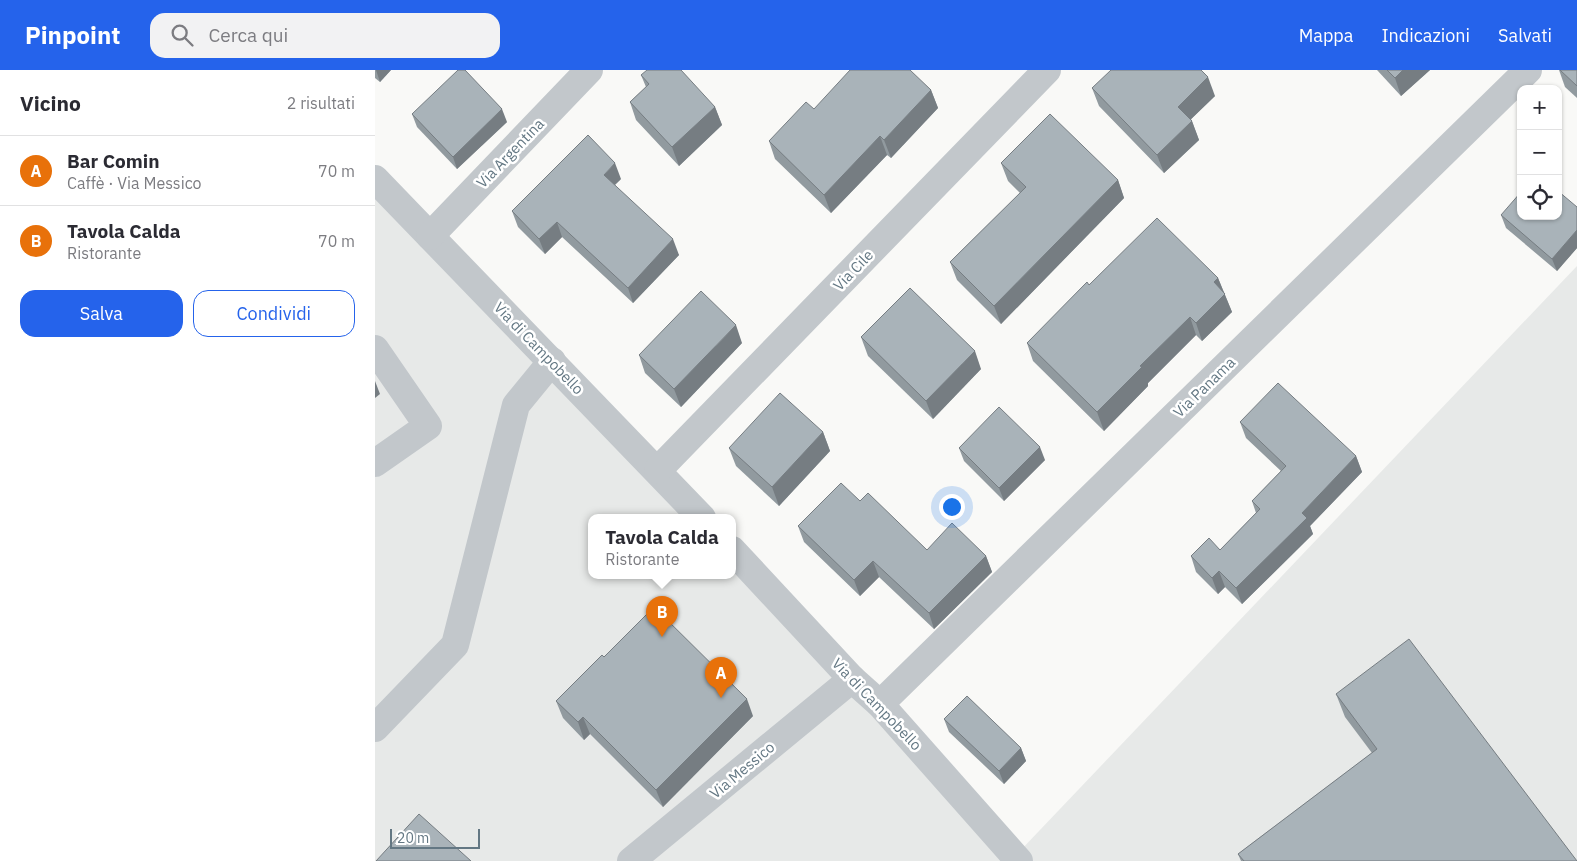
<!DOCTYPE html>
<html lang="it">
<meta charset="utf-8">
<style>
body{margin:0;font-family:"IBM Plex Sans",sans-serif;background:#f2f2f3;color:#2b2b33}
.controls{position:absolute;right:15px;top:15px;display:grid;overflow:hidden;border-radius:10px;box-shadow:0 1px 4px #0004}
.controls button{width:45px;height:45px;display:grid;place-items:center;padding:0;border:0;border-bottom:1px solid #e1e1e2;background:#fff;color:#2b2b33;font:25px sans-serif}
.scale{position:absolute;left:15px;bottom:12px;width:90px;box-sizing:border-box;padding-left:5px;border:2px solid #637783;border-top:0;font-size:14px;line-height:18px;white-space:nowrap;color:#637783;-webkit-text-stroke:4px #fff;paint-order:stroke}
.you{position:absolute;left:576px;top:436px;width:18px;height:18px;margin:-12px;border:4px solid #fff;border-radius:50%;background:#1a73e8;box-shadow:0 0 0 8px #1a73e833}
.badge{display:grid;place-items:center;width:32px;height:32px;border-radius:50%;background:#2563eb;color:#fff;font-size:16px;font-weight:700}
.pin{position:absolute;translate:-50% -41px;filter:drop-shadow(0 1px 2px #0008)}
.pin::after{content:'';position:absolute;top:26px;width:18px;height:15px;background:inherit;clip-path:polygon(0 0,100% 0,50% 100%)}
.popup{position:absolute;left:213px;top:444px;width:148px;height:65px;box-sizing:border-box;display:grid;place-content:center;border-radius:10px;background:#fff;filter:drop-shadow(0 1px 4px #0005);font-size:16px;white-space:nowrap;color:#7c7c81}
.popup b{font-size:19px;color:#2b2b33}
.popup::after{content:'';position:absolute;left:50%;top:100%;margin-left:-10px;border:10px solid transparent;border-top-color:#fff}
.list{margin:0;padding:0;list-style:none}
h2{display:flex;justify-content:space-between;align-items:center;height:65px;margin:0;padding:0 20px;font-size:21px}
h2 small{font-size:16px;font-weight:400;color:#7c7c81}
.list li{display:grid;grid-template-columns:32px 1fr auto;gap:15px;align-items:center;box-sizing:border-box;height:70px;padding:0 20px;border-top:1px solid #e1e1e2}
.list b{display:block;font-size:19px;white-space:nowrap}
.list p{margin:0;font-size:16px;white-space:nowrap;color:#7c7c81}
.list em{font-size:16px;font-style:normal;color:#7c7c81}
.actions{display:flex;gap:10px;padding:15px 20px}
.actions a{flex:1;padding:11px 0;border:1px solid #2563eb;border-radius:15px;text-align:center;font-size:18px;color:#2563eb}
.actions .main{background:#2563eb;color:#fff}
.icon{flex:none;width:28px;height:28px;fill:none;stroke:currentColor;stroke-width:2;stroke-linecap:round;stroke-linejoin:round}
.map{position:relative;flex:none;width:1202px;height:791px;overflow:hidden}
header{display:flex;align-items:center;gap:30px;box-sizing:border-box;height:70px;padding:0 25px;background:#2563eb;color:#fff}
header strong{font-size:24px}
nav{display:flex;gap:28px;margin-inline-start:auto;font-size:18px}
.search{width:350px;height:45px;background:#f2f2f3;display:flex;align-items:center;gap:12px;box-sizing:border-box;padding:0 18px;border-radius:15px;color:#7c7c81;font-size:19px}
main{display:flex}
aside{flex:1;background:#fff}
.map>svg:first-child{display:block}
.built{fill:#e7e9e8}
.lines{fill:none;stroke-linecap:round;stroke-linejoin:round}
.minor{stroke:#c2c7cb;stroke-width:28}
.wall{fill:#919a9f}
.shaded-wall{fill:#767d82}
.building{fill:#a9b3b9;stroke:#767d82}
.labels{text-anchor:middle;dominant-baseline:central;stroke-width:5;stroke-linejoin:round;paint-order:stroke}
.street-label{font-size:15px;fill:#637783;stroke:#fff}
</style>
<header>
<strong>Pinpoint</strong>
<div class="search"><svg class="icon" aria-label="search" viewBox="0 0 24 24"><circle cx="10" cy="10" r="6"/><path d="M15 15l6 6"/></svg>Cerca qui</div>
<nav><a>Mappa</a><a>Indicazioni</a><a>Salvati</a></nav>
</header>
<main>
<aside>
<h2>Vicino<small>2 risultati</small></h2>
<ul class="list">
<li><span class="badge" style="background:#e8710a">A</span><div><b>Bar Comin</b><p>Caffè · Via Messico</p></div><em>70 m</em></li>
<li><span class="badge" style="background:#e8710a">B</span><div><b>Tavola Calda</b><p>Ristorante</p></div><em>70 m</em></li>
</ul>
<div class="actions"><a class="main">Salva</a><a>Condividi</a></div>
</aside>
<div class="map">
<svg width="1202" height="791" viewBox="0 0 1202 791">
<rect width="100%" height="100%" fill="#f9f9f7"/>
<g class="built">
<polygon points="0,109 325,448 217,448 217,506 357,506 357,482 644,791 0,791"/>
<polygon points="1202,196 1202,791 654,791 644,782"/>
</g>
<g class="lines">
<g class="minor">
<polyline points="0,109 327,448"/>
<polyline points="55,166 214,0"/>
<polyline points="0,279 53,356 0,393"/>
<polyline points="283,400 672,0"/>
<polyline points="357,480 477,609 505,634 644,791"/>
<polyline points="505,634 1153,0"/>
<polyline points="0,658 80,575 141,335 177,291"/>
<polyline points="256,791 477,609"/>
</g>
</g>
<g class="wall">
<polygon points="0,0 16,0 5,12 0,8"/>
<polygon points="1002,0 1055,0 1026,26"/>
<polygon points="1184,0 1202,0 1202,28 1190,17"/>
<polygon points="266,5 340,37 347,55 304,96 261,50 255,32 271,17"/>
<polygon points="717,18 840,26 816,49 824,70 789,103 724,36"/>
<polygon points="556,20 563,38 516,88 512,85 456,143 400,89 394,71 439,39"/>
<polygon points="37,44 132,52 82,99 42,57"/>
<polygon points="626,93 743,110 749,128 626,254 582,210 575,192 645,123 633,111"/>
<polygon points="246,109 240,115 304,185 258,233 187,167 170,184 143,157 137,141"/>
<polygon points="1202,137 1202,178 1182,201 1131,158 1126,145"/>
<polygon points="843,208 857,242 827,271 821,265 773,313 773,316 729,361 658,291 652,273"/>
<polygon points="486,267 606,299 558,349 493,286"/>
<polygon points="367,273 306,337 270,303 264,285"/>
<polygon points="865,352 981,386 987,402 935,456 938,464 867,534 850,517 843,524 821,502 816,486 845,480 881,443 877,431 906,401 871,368"/>
<polygon points="448,362 455,381 404,436 361,396 354,378"/>
<polygon points="584,378 670,390 629,431 589,391"/>
<polygon points="485,431 552,480 611,486 617,502 559,559 504,507 485,526 429,472 423,456"/>
<polygon points="229,587 378,646 288,737 215,664 209,670 188,648 181,631"/>
<polygon points="961,624 1202,791 866,791 863,784 997,683 970,647"/>
<polygon points="569,649 646,678 651,691 629,714 574,662"/>
</g>
<g class="shaded-wall">
<polygon points="1,0 16,0 5,12"/>
<polygon points="1028,0 1055,0 1026,26 1020,8"/>
<polygon points="833,7 840,26 810,55 803,37"/>
<polygon points="556,20 563,38 516,88 509,70"/>
<polygon points="340,37 347,55 304,96 297,77"/>
<polygon points="127,39 132,52 82,99 78,87"/>
<polygon points="817,51 824,70 789,103 782,85"/>
<polygon points="505,66 512,85 456,143 449,125"/>
<polygon points="240,93 246,109 234,120 229,105"/>
<polygon points="743,110 749,128 626,254 619,236"/>
<polygon points="182,152 187,167 170,184 164,169"/>
<polygon points="1202,160 1202,178 1182,201 1177,189"/>
<polygon points="298,169 304,185 258,233 253,218"/>
<polygon points="843,208 857,242 827,271 821,253 839,212"/>
<polygon points="815,247 821,265 773,313 773,316 729,361 722,342 765,296"/>
<polygon points="361,255 367,273 306,337 299,319"/>
<polygon points="600,281 606,299 558,349 551,331"/>
<polygon points="0,311 5,324 0,328"/>
<polygon points="448,362 455,381 404,436 397,417"/>
<polygon points="665,377 670,390 629,431 624,418"/>
<polygon points="981,386 987,402 935,456 938,464 867,534 861,518 927,443"/>
<polygon points="611,486 617,502 559,559 554,543"/>
<polygon points="498,491 504,507 485,526 479,510"/>
<polygon points="844,501 850,517 843,524 837,508"/>
<polygon points="372,629 378,646 288,737 281,720"/>
<polygon points="208,647 215,664 209,670 203,652"/>
<polygon points="646,678 651,691 629,714 624,701"/>
</g>
<g class="building">
<polygon points="83,0 90,0 127,39 78,87 37,44"/>
<polygon points="272,0 306,0 340,37 297,77 255,32 274,14 266,5"/>
<polygon points="475,0 535,0 556,20 509,70 505,66 449,125 394,71 431,32 439,39"/>
<polygon points="736,0 826,0 833,7 803,37 817,51 782,85 717,18"/>
<polygon points="1012,0 1028,0 1020,8"/>
<polygon points="1185,0 1202,0 1202,16"/>
<polygon points="675,44 743,110 619,236 575,192 651,117 626,93"/>
<polygon points="213,65 240,93 229,105 298,169 253,218 182,152 164,169 137,141"/>
<polygon points="1183,121 1202,137 1202,160 1177,189 1126,145 1146,122 1146,146 1183,146"/>
<polygon points="782,148 843,208 839,212 850,224 821,253 815,247 765,296 767,297 722,342 652,273 712,212 714,215"/>
<polygon points="535,218 600,281 551,331 486,267"/>
<polygon points="326,221 361,255 299,319 264,285"/>
<polygon points="903,313 981,386 927,443 932,448 861,518 844,501 837,508 816,486 834,468 845,480 885,439 877,431 911,396 865,352"/>
<polygon points="405,323 448,362 397,417 354,378"/>
<polygon points="624,337 665,377 624,418 584,378"/>
<polygon points="466,413 485,431 493,423 552,480 577,453 611,486 554,543 498,491 479,510 423,456"/>
<polygon points="279,537 372,629 281,720 208,647 203,652 181,631 227,585 229,587"/>
<polygon points="1034,569 1202,791 869,791 863,784 1002,679 961,624"/>
<polygon points="592,626 646,678 624,701 569,649"/>
<polygon points="44,744 96,791 1,791"/>
</g>
<g class="labels">
<g class="street-label">
<text transform="translate(135 83) rotate(-46)">Via Argentina</text>
<text transform="translate(478 200) rotate(-46)">Via Cile</text>
<text transform="translate(164 278) rotate(46)">Via di Campobello</text>
<text transform="translate(829 317) rotate(-44)">Via Panama</text>
<text transform="translate(502 634) rotate(46)">Via di Campobello</text>
<text transform="translate(367 700) rotate(-40)">Via Messico</text>
</g>
</g>
</svg>
<div class="controls">
<button>+</button>
<button>−</button>
<button><svg class="icon" aria-label="locate" viewBox="0 0 24 24"><circle cx="12" cy="12" r="6"/><path d="M12 2v4M12 18v4M2 12h4M18 12h4"/></svg></button>
</div>
<div class="scale">20 m</div>
<div class="you"></div>
<div class="pin badge" style="left:346px;top:628px;background:#e8710a">A</div>
<div class="pin badge" style="left:287px;top:567px;background:#e8710a">B</div>
<div class="popup"><b>Tavola Calda</b>Ristorante</div>
</div>
</main>
